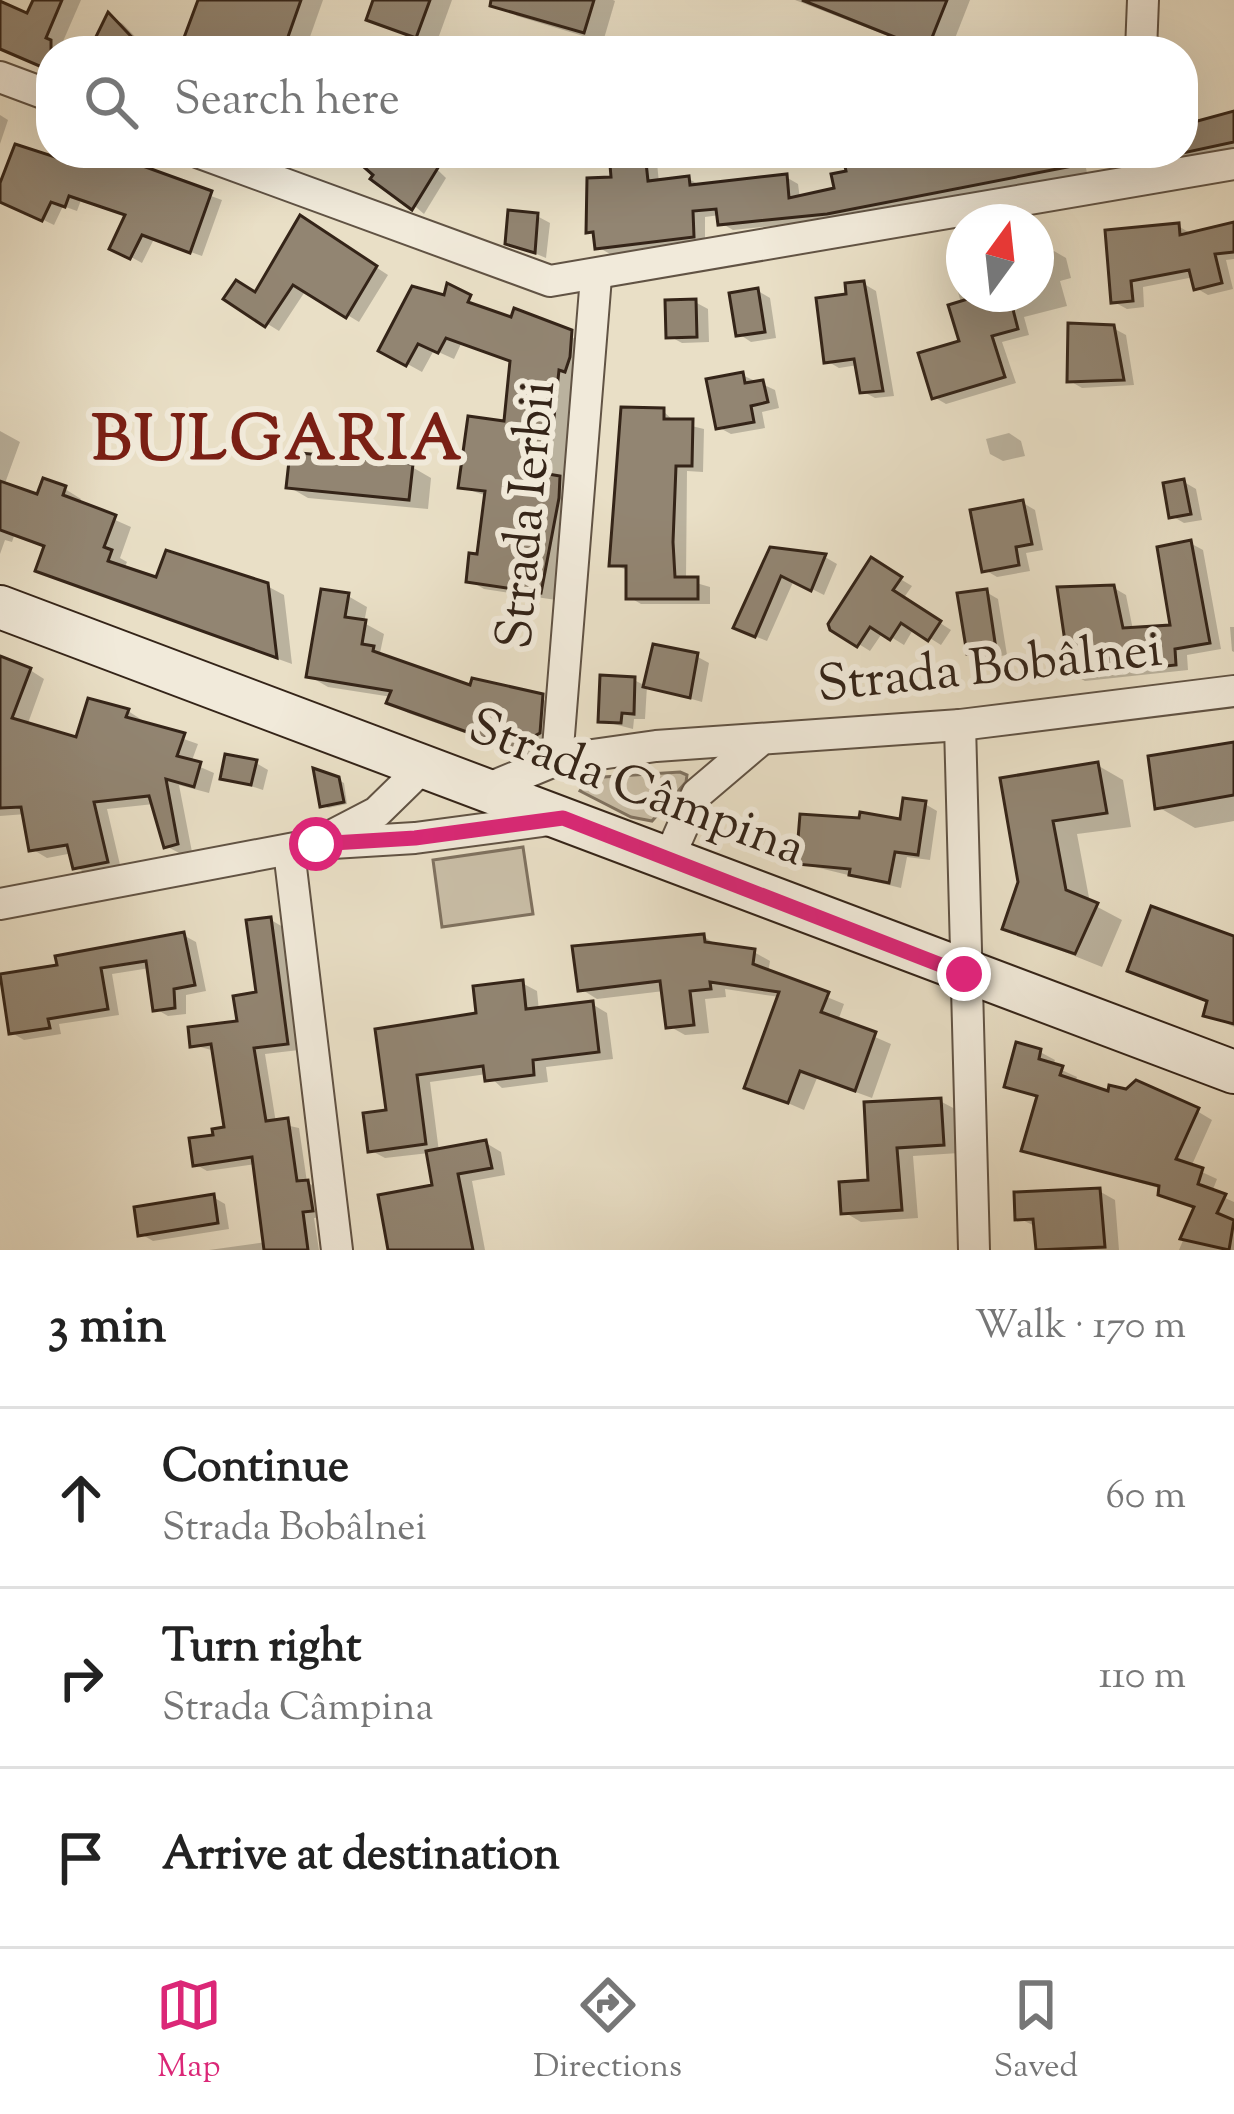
<!DOCTYPE html>
<meta charset="utf-8">
<style>
body{margin:0;font-family:"Sorts Mill Goudy",serif;background:#f2f2f2;color:#222}
.compass{position:absolute;left:946px;top:204px;width:108px;height:108px;border-radius:50%;background:#fff;box-shadow:0 12px 48px #0002;rotate:15deg}
.stop{position:absolute;width:36px;height:36px;margin:-27px;border:9px solid #db2777;border-radius:50%;background:#fff}
.stop.end{background:#db2777;border-color:#fff;box-shadow:0 3px 12px #0008}
.list{margin:0;padding:0;list-style:none}
h2{display:flex;justify-content:space-between;align-items:center;height:156px;margin:0;padding:0 48px;font-size:51px}
h2 small{font-size:39px;font-weight:400;color:#767676}
.list li{display:grid;grid-template-columns:78px 1fr auto;gap:36px;align-items:center;box-sizing:border-box;height:180px;padding:0 48px;border-top:3px solid #e0e0e0}
.list b{display:block;font-size:45px;white-space:nowrap}
.list p{margin:0;font-size:39px;white-space:nowrap;color:#767676}
.list em{font-size:39px;font-style:normal;color:#767676}
.icon{flex:none;width:66px;height:66px;fill:none;stroke:currentColor;stroke-width:2;stroke-linecap:round;stroke-linejoin:round}
.map{position:relative;flex:none;width:1234px;height:1250px;overflow:hidden}
.search{position:absolute;background:#fff;box-shadow:0 12px 48px #0002;left:36px;right:36px;top:36px;height:132px;display:flex;align-items:center;gap:30px;box-sizing:border-box;padding:0 42px;border-radius:48px;color:#767676;font-size:45px}
.sheet{height:696px;background:#fff}
nav{display:flex;justify-content:space-around;align-items:center;box-sizing:border-box;height:168px;border-top:3px solid #e0e0e0;background:#fff;font-size:33px;color:#767676}
nav a{display:grid;justify-items:center;gap:6px}
nav .on{color:#db2777}
.map>svg:first-child{display:block}
.green{fill:#cabfa8;stroke:#7f7260;stroke-width:3}
.shadow{fill:#0003}
.building{fill:#928572;stroke:#342418;stroke-width:3}
.lines{fill:none;stroke-linecap:round;stroke-linejoin:round}
.minor-casing{stroke:#615344;stroke-width:34}
.secondary-casing{stroke:#342418;stroke-width:46}
.minor{stroke:#f1eada;stroke-width:30}
.secondary{stroke:#f1eada;stroke-width:42}
.route{stroke:#db2777;stroke-width:15}
.labels{text-anchor:middle;dominant-baseline:central;stroke-width:12;stroke-linejoin:round;paint-order:stroke}
.street-label{font-size:51px;fill:#342418;stroke:#f1eada}
.district-label{font-size:63px;font-weight:bold;letter-spacing:3px;fill:#7a1f14;stroke:#f1eada}
</style>
<div class="map">
<svg width="1234" height="1250" viewBox="0 0 1234 1250">
<rect width="100%" height="100%" fill="#e9dfc6"/>
<filter id="stains"><feTurbulence type="fractalNoise" baseFrequency=".00167" numOctaves="4"/><feColorMatrix values="0 0 0 0 .2 0 0 0 0 .09 0 0 0 0 .02 0 0 0 .5 -.17"/></filter>
<radialGradient id="worn" r=".72"><stop offset=".6" stop-color="#630" stop-opacity="0"/><stop offset="1" stop-color="#630" stop-opacity=".3"/></radialGradient>
<g class="green">
<polygon points="680,772 687,775 686,782 652,821 631,817 580,791 588,778"/>
<polygon points="523,847 533,914 442,927 433,860"/>
</g>
<g class="shadow">
<polygon points="36,0 81,0 61,46 80,51 51,51 51,71 0,50 0,5 29,17"/>
<polygon points="201,0 323,0 305,51 182,51"/>
<polygon points="376,0 452,0 435,47 369,19"/>
<polygon points="500,0 613,0 615,1 603,42 517,16 499,5"/>
<polygon points="795,0 970,0 950,51 927,51"/>
<polygon points="109,16 123,24 149,51 93,51"/>
<polygon points="1121,45 1131,51 1091,51"/>
<polygon points="1183,114 1197,124 1234,119 1234,150 1181,161 1169,154 1183,153"/>
<polygon points="0,115 8,120 0,144"/>
<polygon points="63,153 92,153 222,200 202,256 154,239 142,263 113,247 128,216 81,200 77,211 63,206 54,225 0,199 0,188 60,162"/>
<polygon points="353,153 420,153 446,178 424,214"/>
<polygon points="612,153 656,153 659,183 689,179 703,187 786,177 798,184 800,199 837,190 850,173 846,153 1083,153 1087,173 841,219 733,230 721,223 720,215 705,217 705,242 610,254 598,247 597,236 589,231 615,180"/>
<polygon points="537,216 550,223 546,258 508,242"/>
<polygon points="1234,223 1234,259 1226,260 1233,289 1208,295 1196,288 1194,277 1143,287 1144,307 1127,309 1114,302 1109,232 1178,226 1192,234"/>
<polygon points="313,226 388,275 359,322 306,290 279,331 227,299 257,295"/>
<polygon points="1054,251 1066,258 1071,278 1060,281 1067,306 1024,317 1029,335 1002,342 1016,383 946,404 934,397 963,343 961,303 949,259 964,255 964,294 1036,294 1036,256"/>
<polygon points="864,284 876,291 894,396 875,398 862,391 858,365 839,368 827,361 850,297"/>
<polygon points="449,288 483,310 586,342 574,376 563,481 575,487 556,600 484,589 469,580 480,557 487,496 461,487 506,424 513,362 461,344 454,359 434,350 422,372 382,350 446,298"/>
<polygon points="758,291 770,298 776,338 751,342 739,334"/>
<polygon points="695,302 708,309 709,342 682,343 669,336"/>
<polygon points="1113,328 1126,335 1134,385 1082,388 1070,381"/>
<polygon points="742,375 775,390 779,408 762,412 765,428 731,434 718,427"/>
<polygon points="663,411 675,422 704,429 703,472 687,471 686,580 710,587 710,604 641,604 629,597 629,571 612,564"/>
<polygon points="0,431 20,442 4,486 39,498 65,489 81,499 79,504 131,527 120,558 127,562 124,569 158,581 267,586 284,595 292,664 55,579 39,570 46,548 14,536 12,542 5,540 0,554"/>
<polygon points="1009,433 1021,441 1025,456 1003,461 990,454 986,439"/>
<polygon points="412,467 431,478 428,509 308,498 289,487"/>
<polygon points="1184,482 1196,489 1202,520 1184,523 1172,516"/>
<polygon points="1023,503 1035,510 1043,550 1026,553 1030,571 997,577 985,570"/>
<polygon points="1190,543 1203,550 1221,649 1187,655 1188,670 1085,681 1072,674 1114,588 1126,595 1133,630 1174,628"/>
<polygon points="772,551 825,557 837,564 824,595 794,580 767,641 749,634"/>
<polygon points="872,562 912,586 903,599 951,630 941,645 914,628 904,645 883,632 870,651 833,628"/>
<polygon points="986,592 998,599 1007,655 982,659 970,652"/>
<polygon points="348,596 367,607 364,623 384,634 380,653 392,660 472,689 474,682 516,687 561,708 558,744 533,757 408,713 390,702 392,697 328,687 309,676"/>
<polygon points="1230,627 1234,627 1234,652 1232,651"/>
<polygon points="696,656 709,663 702,702 647,686 645,719 634,719 633,729 602,721 634,680 646,686"/>
<polygon points="0,667 30,670 44,679 27,726 78,741 128,711 142,720 141,724 198,744 191,763 214,773 209,793 179,785 192,852 181,854 166,846 154,804 107,809 121,869 90,876 76,867 73,853 47,858 32,849 26,814 0,816"/>
<polygon points="1234,745 1234,821 1195,828 1158,807"/>
<polygon points="256,763 268,770 263,790 223,777"/>
<polygon points="1097,765 1123,780 1131,827 1077,834 1090,903 1122,920 1102,967 1005,928 1022,882 1004,780"/>
<polygon points="338,780 344,783 347,804 328,808 322,805"/>
<polygon points="925,804 937,811 930,860 907,857 901,888 799,863 902,822"/>
<polygon points="1153,910 1234,935 1234,1027 1207,1014 1210,1003 1131,970"/>
<polygon points="271,920 283,927 299,1050 265,1054 276,1123 299,1128 307,1182 320,1190 323,1217 314,1218 319,1250 209,1250 266,1242 256,1164 207,1171 195,1164 227,1130 215,1051 193,1045 240,1024 259,994"/>
<polygon points="183,935 196,942 206,991 186,995 186,1014 168,1016 156,1009 150,968 112,974 119,1015 59,1024 61,1034 24,1040 12,1033 60,968"/>
<polygon points="704,937 721,947 754,952 770,961 768,973 844,1004 838,1021 891,1044 872,1098 817,1078 804,1110 748,1086 780,997 725,989 726,997 705,999 709,1033 685,1035 669,1026 664,991 597,999 581,989"/>
<polygon points="522,983 537,991 539,1011 592,1004 607,1013 613,1059 546,1067 548,1082 502,1088 487,1074 430,1082 439,1152 486,1143 501,1152 505,1175 472,1181 485,1250 399,1250 436,1187 429,1153 385,1158 370,1150 389,1112 379,1031 480,1015"/>
<polygon points="1040,1052 1055,1060 1053,1066 1077,1077 1075,1083 1197,1111 1212,1120 1191,1167 1217,1179 1212,1192 1234,1202 1234,1250 1179,1250 1196,1209 1162,1189 1025,1150 1040,1099 1007,1086"/>
<polygon points="940,1101 957,1110 959,1153 913,1156 918,1218 861,1222 844,1212 871,1183 867,1105"/>
<polygon points="1099,1191 1115,1200 1119,1250 1039,1250 1037,1227 1018,1218"/>
<polygon points="213,1197 225,1204 229,1229 153,1241 141,1234"/>
</g>
<g class="building">
<polygon points="33,0 62,0 46,38 51,40 51,71 0,49 0,1 27,13"/>
<polygon points="198,0 301,0 283,51 179,51"/>
<polygon points="373,0 430,0 416,38 366,20"/>
<polygon points="491,0 594,0 584,33 490,6"/>
<polygon points="802,0 947,0 927,50"/>
<polygon points="108,12 145,51 89,51"/>
<polygon points="1234,111 1234,142 1183,153 1183,125"/>
<polygon points="15,144 58,158 60,153 107,153 212,191 190,253 142,235 130,259 109,249 125,215 69,196 65,207 51,202 42,221 0,202 0,183"/>
<polygon points="348,153 447,153 412,210 370,179 373,175"/>
<polygon points="609,153 645,153 648,181 689,176 690,185 787,174 789,198 834,188 831,174 846,171 842,153 1092,153 1093,162 827,214 718,225 716,209 693,211 694,237 595,249 593,232 586,233 587,178 611,177"/>
<polygon points="508,210 538,213 535,253 505,244"/>
<polygon points="300,215 377,266 346,318 293,285 265,327 223,299 236,280 255,292"/>
<polygon points="1234,222 1234,252 1215,254 1222,283 1194,290 1189,270 1131,281 1133,301 1111,303 1105,230 1179,223 1180,235"/>
<polygon points="864,281 883,391 860,393 854,359 824,363 816,298 846,294 845,283"/>
<polygon points="447,283 471,295 468,302 511,317 514,308 572,330 570,357 565,372 559,370 548,474 560,476 559,498 541,593 466,582 469,553 477,554 485,491 458,488 468,416 504,421 510,361 446,338 438,353 418,344 406,366 378,351 412,286 444,295"/>
<polygon points="758,288 765,332 736,336 729,293"/>
<polygon points="984,294 1009,294 1018,329 992,336 1005,377 932,399 918,353 959,341 948,305"/>
<polygon points="696,299 697,337 666,338 665,300"/>
<polygon points="1068,323 1114,325 1124,380 1067,382"/>
<polygon points="743,372 745,383 763,380 768,402 751,406 754,422 716,429 706,379"/>
<polygon points="621,407 664,408 664,419 693,419 692,466 676,466 673,542 675,577 698,577 698,599 626,599 626,566 609,566"/>
<polygon points="290,452 413,464 409,500 286,488"/>
<polygon points="43,478 66,486 63,495 116,515 104,547 112,550 108,561 156,577 166,550 268,583 277,658 35,571 44,546 0,530 0,481 37,494"/>
<polygon points="1184,479 1191,514 1169,518 1163,483"/>
<polygon points="1023,500 1032,544 1016,547 1019,565 982,572 970,510"/>
<polygon points="1191,540 1210,643 1175,649 1176,665 1070,676 1057,587 1114,585 1123,628 1170,625 1157,547"/>
<polygon points="770,547 826,554 811,591 781,576 755,637 733,628"/>
<polygon points="871,557 902,577 893,590 941,621 928,641 901,623 890,640 870,627 857,647 830,630 828,624"/>
<polygon points="321,589 349,593 345,617 366,620 362,644 374,646 373,651 470,685 472,678 543,694 540,733 512,748 386,703 391,691 306,677"/>
<polygon points="987,589 996,649 967,654 957,593"/>
<polygon points="653,644 698,653 690,698 643,687"/>
<polygon points="0,656 31,668 12,718 76,737 88,698 129,709 126,717 185,733 177,756 201,762 194,787 166,779 178,844 164,848 149,796 94,802 108,862 73,869 67,845 29,851 21,807 0,808"/>
<polygon points="600,675 635,677 634,714 622,713 621,723 598,722"/>
<polygon points="1234,742 1234,795 1155,809 1148,756"/>
<polygon points="225,754 257,760 251,785 220,779"/>
<polygon points="1098,762 1107,813 1053,821 1066,890 1098,903 1075,954 1002,929 1018,882 1000,778"/>
<polygon points="313,768 339,777 344,802 320,807"/>
<polygon points="903,798 926,801 918,855 895,852 889,883 849,875 850,869 796,864 800,814 859,818 860,812 900,819"/>
<polygon points="1151,906 1234,936 1234,1024 1203,1016 1207,1001 1127,971"/>
<polygon points="271,917 288,1044 254,1048 266,1121 288,1118 297,1181 308,1180 313,1211 303,1212 308,1250 264,1250 252,1157 193,1166 189,1138 213,1135 212,1129 224,1127 211,1044 190,1047 188,1027 237,1021 233,996 256,992 246,920"/>
<polygon points="184,932 195,985 174,989 175,1008 153,1011 146,961 101,968 108,1009 48,1019 50,1028 9,1034 0,974 57,965 55,956"/>
<polygon points="704,934 705,942 755,949 753,964 829,992 821,1012 876,1032 855,1091 800,1071 788,1103 744,1088 779,992 710,982 711,989 690,991 694,1025 666,1028 660,981 578,991 572,946"/>
<polygon points="523,980 526,1009 593,1001 599,1052 533,1060 534,1075 485,1081 483,1066 417,1075 426,1144 368,1152 363,1113 386,1110 375,1029 476,1013 473,986"/>
<polygon points="1016,1042 1041,1049 1039,1059 1063,1066 1060,1075 1108,1091 1109,1085 1126,1089 1136,1080 1199,1108 1176,1159 1203,1168 1198,1184 1226,1194 1217,1213 1234,1220 1229,1250 1180,1239 1194,1207 1158,1195 1159,1186 1021,1151 1037,1096 1004,1087"/>
<polygon points="941,1098 944,1145 897,1148 902,1210 841,1214 839,1182 868,1180 864,1102"/>
<polygon points="486,1140 492,1168 458,1174 473,1250 388,1250 378,1195 432,1185 426,1151"/>
<polygon points="1100,1188 1105,1247 1036,1250 1033,1219 1015,1220 1014,1192"/>
<polygon points="214,1194 218,1223 138,1236 134,1207"/>
</g>
<g class="lines">
<g class="minor-casing">
<g id="minor">
<polyline points="1141,51 1143,0"/>
<polyline points="0,77 51,96"/>
<polyline points="200,153 550,281 1234,164"/>
<polyline points="960,725 974,1250"/>
<polyline points="557,760 596,277"/>
<polyline points="484,790 557,760 656,746 960,725 1234,691"/>
<polyline points="327,838 377,812 423,767"/>
<polyline points="289,851 337,1250"/>
<polyline points="668,860 697,794 757,743"/>
<polyline points="0,904 316,844 415,838 557,819"/>
</g>
</g>
<g class="secondary-casing">
<polyline id="secondary" points="0,607 1234,1072"/>
</g>
<use href="#minor" class="minor"/>
<use href="#secondary" class="secondary"/>
</g>
<g class="lines">
<polyline class="route" points="316,844 415,838 563,818 964,974"/>
</g>
<g class="labels">
<g class="street-label">
<text transform="translate(529 515) rotate(-85)">Strada Ierbii</text>
<text transform="translate(990 670) rotate(-6)">Strada Bobâlnei</text>
<text transform="translate(636 790) rotate(21)">Strada Câmpina</text>
</g>
<g class="district-label">
<text x="278" y="443">BULGARIA</text>
</g>
</g>
<rect width="100%" height="100%" filter="url(#stains)"/>
<rect width="100%" height="100%" fill="url(#worn)"/>
</svg>
<svg class="compass" viewBox="-18 -18 36 36"><path d="M0-13l5 13h-10z" fill="#e53935"/><path d="M0 13l5-13h-10z" fill="#767676"/></svg>
<div class="stop" style="left:316px;top:844px"></div>
<div class="stop end" style="left:964px;top:974px"></div>
<div class="search"><svg class="icon" aria-label="search" viewBox="0 0 24 24"><circle cx="10" cy="10" r="6"/><path d="M15 15l6 6"/></svg>Search here</div>
</div>
<section class="sheet">
<h2>3 min<small>Walk · 170 m</small></h2>
<ul class="list">
<li><svg class="icon" aria-label="ahead" viewBox="0 0 24 24"><path d="M12 20V5M6 11l6-6 6 6"/></svg><div><b>Continue</b><p>Strada Bobâlnei</p></div><em>60 m</em></li>
<li><svg class="icon" aria-label="right" viewBox="0 0 24 24"><path d="M7 20v-9h11M14 6l5 5-5 5"/></svg><div><b>Turn right</b><p>Strada Câmpina</p></div><em>110 m</em></li>
<li><svg class="icon" aria-label="arrive" viewBox="0 0 24 24"><path d="M6 21V4h12l-3 4 3 4H6"/></svg><div><b>Arrive at destination</b></div></li>
</ul>
</section>
<nav>
<a class="on"><svg class="icon" aria-label="map" viewBox="0 0 24 24"><path d="M3 6l6-2 6 2 6-2v14l-6 2-6-2-6 2zM9 4v14M15 6v14"/></svg>Map</a>
<a><svg class="icon" aria-label="directions" viewBox="0 0 24 24"><path d="M12 3l9 9-9 9-9-9zM9 14v-3h6M13 9l2 2-2 2"/></svg>Directions</a>
<a><svg class="icon" aria-label="saved" viewBox="0 0 24 24"><path d="M7 4h10v16l-5-4-5 4z"/></svg>Saved</a>
</nav>
